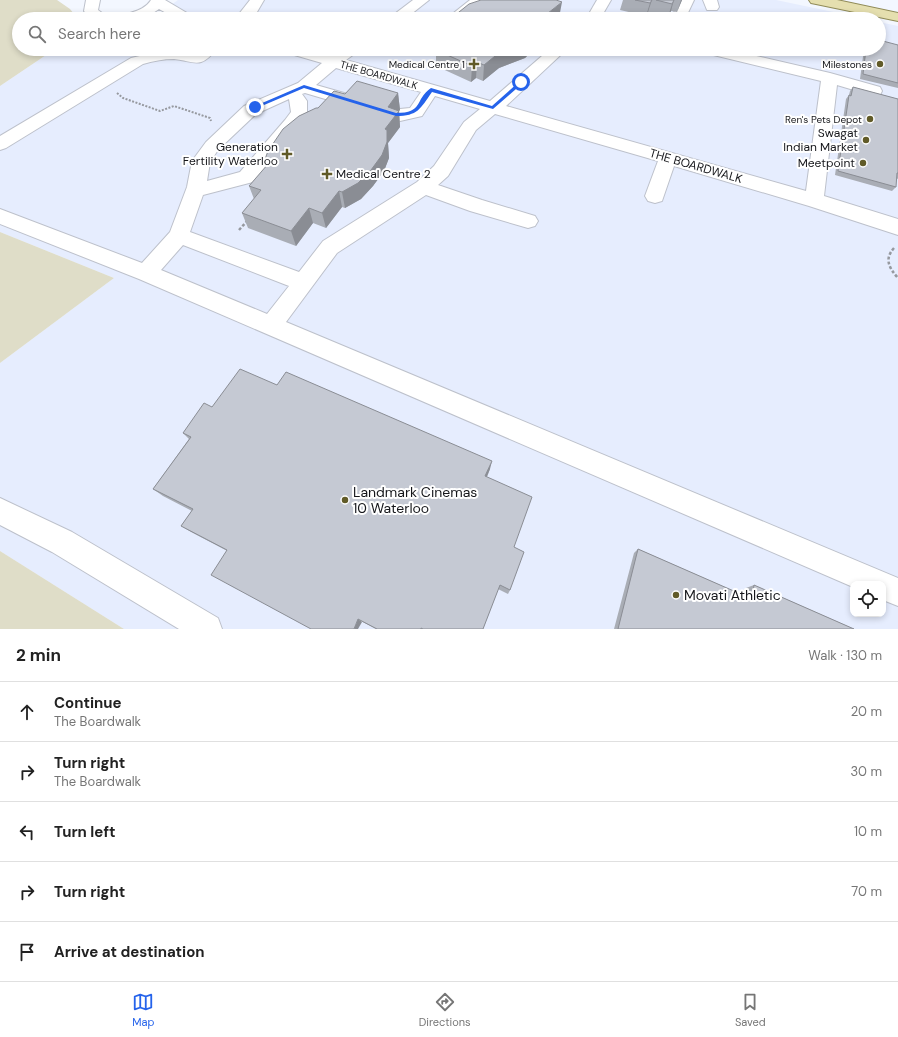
<!DOCTYPE html>
<meta charset="utf-8">
<style>
body{margin:0;font-family:"DM Sans",sans-serif;background:#f2f2f2;color:#222}
.controls{position:absolute;right:12px;bottom:12px;display:grid;overflow:hidden;border-radius:8px;box-shadow:0 2px 6px #0003}
.controls button{width:36px;height:36px;display:grid;place-items:center;padding:0;border:0;border-bottom:1px solid #e0e0e0;background:#fff;color:#222;font:20px sans-serif}
.stop{position:absolute;width:12px;height:12px;margin:-9px;border:3px solid #2563eb;border-radius:50%;background:#fff}
.stop.end{background:#2563eb;border-color:#fff;box-shadow:0 1px 4px #0008}
.list{margin:0;padding:0;list-style:none}
h2{display:flex;justify-content:space-between;align-items:center;height:52px;margin:0;padding:0 16px;font-size:17px}
h2 small{font-size:13px;font-weight:400;color:#767676}
.list li{display:grid;grid-template-columns:26px 1fr auto;gap:12px;align-items:center;box-sizing:border-box;height:60px;padding:0 16px;border-top:1px solid #e0e0e0}
.list b{display:block;font-size:15px;white-space:nowrap}
.list p{margin:0;font-size:13px;white-space:nowrap;color:#767676}
.list em{font-size:13px;font-style:normal;color:#767676}
.icon{flex:none;width:22px;height:22px;fill:none;stroke:currentColor;stroke-width:2;stroke-linecap:round;stroke-linejoin:round}
.map{position:relative;flex:none;width:898px;height:629px;overflow:hidden}
.search{position:absolute;background:#fff;box-shadow:0 2px 6px #0003;left:12px;right:12px;top:12px;height:44px;display:flex;align-items:center;gap:10px;box-sizing:border-box;padding:0 14px;border-radius:22px;color:#767676;font-size:15px}
.sheet{height:352px;background:#fff}
nav{display:flex;justify-content:space-around;align-items:center;box-sizing:border-box;height:56px;border-top:1px solid #e0e0e0;background:#fff;font-size:11px;color:#767676}
nav a{display:grid;justify-items:center;gap:2px}
nav .on{color:#2563eb}
.map>svg:first-child{display:block}
.built{fill:#e6edfe;fill-rule:evenodd}
.green{fill:#dfddc8}
.lines{fill:none;stroke-linecap:round;stroke-linejoin:round}
.minor-casing{stroke:#bdc1cb;stroke-width:2}
.major-casing{stroke:#908b58;stroke-width:2}
.path-far1{stroke:#96999f;stroke-width:2;stroke-dasharray:2 1.5;stroke-linecap:butt}
.path{stroke:#96999f;stroke-width:2.5;stroke-dasharray:3 2;stroke-linecap:butt}
.minor{fill:#fff;fill-rule:evenodd}
.major{fill:#e5dfaf;fill-rule:evenodd}
.wall{fill:#a9adb5}
.shaded-wall{fill:#8a8d94}
.building{fill:#c5c9d3;stroke:#8a8d94}
.route{fill:#2563eb}
.poi-dot{fill:#615b28;stroke:#fff;stroke-width:1.5}
.labels{text-anchor:middle;dominant-baseline:central;stroke-width:4;stroke-linejoin:round;paint-order:stroke}
.far-poi-label{font-size:10px;fill:#15161a;stroke:#fff;text-anchor:end}
.far-street-label{font-size:10px;fill:#15161a;stroke:#fff}
.poi-label{font-size:12px;fill:#15161a;stroke:#fff;text-anchor:end}
.street-label{font-size:12px;fill:#15161a;stroke:#fff}
.near-poi-label{font-size:14px;fill:#15161a;stroke:#fff;text-anchor:start}
</style>
<div class="map">
<svg width="898" height="629" viewBox="0 0 898 629">
<rect width="100%" height="100%" fill="#f3f7ff"/>
<g class="built">
<polygon points="178,0 776,0 867,19 151,19"/>
<path d="M879,22L898,26V629H124L0,551V363L114,278L0,232V86L55,49H879ZM853,584H883V614H853Z"/>
</g>
<g class="green">
<polygon points="0,0 57,0 70,9 78,19 19,19 19,49 55,49 0,86"/>
<polygon points="0,232 114,278 0,363"/>
<polygon points="0,551 124,629 0,629"/>
</g>
<g class="lines">
<g class="minor-casing">
<g id="minor">
<polygon points="86,0 100,0 98,10 110,19 91,19 84,11"/>
<path d="M151,0H165L192,16L194,19H177L159,9L144,19H120C125,11 142,14 151,0Z"/>
<polygon points="250,0 264,0 257,12 250,19 235,19"/>
<polygon points="413,0 429,0 405,19 388,19"/>
<polygon points="470,0 486,0 462,19 446,19"/>
<polygon points="597,0 611,0 600,19 586,19"/>
<polygon points="680,0 694,0 685,19 671,19"/>
<polygon points="703,0 717,0 719,7 717,10 707,10"/>
<path d="M199,49H216C201,70 194,61 174,59C163,59 153,61 143,64L6,148L0,150V136L131,58L166,50L193,53Z"/>
<path d="M281,49H306L331,56L342,49H361L346,60L490,101L550,49H567L506,106L806,191L821,81L701,52L698,49H726L830,73L880,87L882,91L880,95L874,96L837,85L824,196L898,219V235L809,206L674,166L662,201L655,203L648,201L645,196L658,161L495,114L476,130L448,176L438,185L482,200L535,216L538,221L535,226L528,228L470,211L426,195L337,253L286,322L898,578V606L883,600V584H853V587L139,279L0,224V209L142,263L170,232L187,187L192,161L206,142L244,106L298,83L322,63L284,52ZM336,68L421,92L410,108L400,109L316,85ZM305,93L400,121L422,116L435,96L480,109L464,122L434,166L417,182L323,241L299,272L190,232L203,195L253,182L298,128L307,112V101L302,94ZM289,99L291,112L285,120L240,172L207,181L210,162L218,150L256,114ZM183,245L289,286L267,314L161,270Z"/>
<polygon points="0,498 72,532 218,618 222,629 179,629 52,552 0,525"/>
</g>
</g>
<g class="major-casing">
<polygon id="major" points="809,0 837,0 898,13 898,21 816,4 811,3"/>
</g>
<polyline class="path-far1" points="117,93 123,98 160,111 174,106 210,118 211,121"/>
<g class="path">
<polyline points="239,230 248,220"/>
<path d="M894,248C884,259 889,268 898,278"/>
</g>
<use href="#minor" class="minor"/>
<use href="#major" class="major"/>
</g>
<g class="wall">
<polygon points="623,0 682,0 677,12 671,11 668,17 648,12 646,16 620,10"/>
<polygon points="898,45 898,88 860,79 864,49 879,49"/>
<polygon points="437,49 534,49 525,58 499,68 483,81 476,78 471,82 436,66 436,50"/>
<polygon points="853,87 898,99 898,179 896,178 896,187 892,191 835,175 846,99 849,95 850,91"/>
<polygon points="398,93 400,110 399,111 400,127 388,143 389,158 384,171 373,186 361,199 345,208 342,207 326,228 313,223 296,246 248,228 242,213 254,199 249,186 266,167 264,162 318,108 345,94"/>
<polygon points="277,385 490,469 487,477 514,547 510,590 508,594 498,589 483,629 376,629 191,532 181,526 192,511 163,496 153,489 189,439 183,433 212,407"/>
<polygon points="638,549 745,596 746,588 754,585 854,629 614,629 634,553"/>
</g>
<g class="shaded-wall">
<polygon points="652,0 648,12 646,16 650,3"/>
<polygon points="674,0 671,11 668,17 672,4"/>
<polygon points="681,0 682,0 677,12"/>
<polygon points="562,2 559,18 558,19 543,19 543,17"/>
<polygon points="507,49 534,49 525,58 499,68 483,81 484,65 500,52"/>
<polygon points="477,62 476,78 471,82 472,66"/>
<polygon points="398,93 400,110 395,115 399,111 400,127 388,143 389,158 384,171 373,186 361,199 345,208 342,192 385,129 388,107"/>
<polygon points="339,191 342,207 326,228 322,213"/>
<polygon points="309,208 313,223 296,246 291,231"/>
<polygon points="492,461 490,469 484,483 485,476"/>
<polygon points="358,619 362,622 358,629 354,629"/>
</g>
<g class="building">
<polygon points="481,0 556,0 562,2 543,17 543,19 452,19 454,16 469,4"/>
<polygon points="635,0 652,0 650,3"/>
<polygon points="656,0 674,0 672,4"/>
<polygon points="879,40 898,45 898,83 863,74 866,49 879,49"/>
<polygon points="437,49 507,49 500,52 484,65 477,62 472,66 436,50"/>
<polygon points="357,81 398,93 388,107 399,111 385,129 387,130 387,142 382,155 371,170 358,183 342,192 339,191 322,213 309,208 291,231 242,213 261,190 249,186 268,164 264,162 268,151 283,129 299,116 316,108 318,108 334,91 345,94"/>
<polygon points="853,87 898,99 898,173 897,173 896,187 838,171 849,95 851,96"/>
<polygon points="240,369 277,385 286,372 492,461 485,476 532,497 514,547 524,552 510,590 500,585 483,629 423,629 421,628 421,629 377,629 358,619 354,629 311,629 211,575 227,550 181,526 193,509 153,489 191,437 183,433 204,403 212,407"/>
<polygon points="638,549 752,599 754,585 854,629 618,629"/>
</g>
<path class="route" d="M520,81L524,82L493,109L432,92C420,109 418,116 396,116L304,88L257,108L253,107L304,85L396,113C424,113 414,100 431,88L492,106Z"/>
<g class="poi-dot">
<path d="M472 58h4v4h4v4h-4v4h-4v-4h-4v-4h4z"/>
<circle cx="880" cy="64" r="4"/>
<circle cx="870" cy="119" r="4"/>
<circle cx="866" cy="140" r="4"/>
<path d="M285 148h4v4h4v4h-4v4h-4v-4h-4v-4h4z"/>
<circle cx="863" cy="163" r="4"/>
<path d="M325 168h4v4h4v4h-4v4h-4v-4h-4v-4h4z"/>
<circle cx="345" cy="500" r="4"/>
<circle cx="676" cy="595" r="4"/>
</g>
<g class="labels">
<g class="far-poi-label">
<text x="465" y="64">Medical Centre 1</text>
<text x="872" y="64">Milestones</text>
<text x="862" y="119">Ren's Pets Depot</text>
</g>
<g class="far-street-label">
<text transform="translate(379 75) rotate(16)">THE BOARDWALK</text>
</g>
<g class="poi-label">
<text x="858" y="133">Swagat<tspan x="858" dy="14">Indian Market</tspan></text>
<text x="278" y="147">Generation<tspan x="278" dy="14">Fertility Waterloo</tspan></text>
<text x="855" y="163">Meetpoint</text>
<text x="336" y="174" text-anchor="start">Medical Centre 2</text>
</g>
<g class="street-label">
<text transform="translate(696 166) rotate(16)">THE BOARDWALK</text>
</g>
<g class="near-poi-label">
<text x="353" y="492">Landmark Cinemas<tspan x="353" dy="16">10 Waterloo</tspan></text>
<text x="684" y="595">Movati Athletic</text>
</g>
</g>
</svg>
<div class="controls">
<button><svg class="icon" aria-label="locate" viewBox="0 0 24 24"><circle cx="12" cy="12" r="6"/><path d="M12 2v4M12 18v4M2 12h4M18 12h4"/></svg></button>
</div>
<div class="stop" style="left:521px;top:82px"></div>
<div class="stop end" style="left:255px;top:107px"></div>
<div class="search"><svg class="icon" aria-label="search" viewBox="0 0 24 24"><circle cx="10" cy="10" r="6"/><path d="M15 15l6 6"/></svg>Search here</div>
</div>
<section class="sheet">
<h2>2 min<small>Walk · 130 m</small></h2>
<ul class="list">
<li><svg class="icon" aria-label="ahead" viewBox="0 0 24 24"><path d="M12 20V5M6 11l6-6 6 6"/></svg><div><b>Continue</b><p>The Boardwalk</p></div><em>20 m</em></li>
<li><svg class="icon" aria-label="right" viewBox="0 0 24 24"><path d="M7 20v-9h11M14 6l5 5-5 5"/></svg><div><b>Turn right</b><p>The Boardwalk</p></div><em>30 m</em></li>
<li><svg class="icon" aria-label="left" viewBox="0 0 24 24"><path d="M17 20v-9H6M10 6l-5 5 5 5"/></svg><div><b>Turn left</b></div><em>10 m</em></li>
<li><svg class="icon" aria-label="right" viewBox="0 0 24 24"><path d="M7 20v-9h11M14 6l5 5-5 5"/></svg><div><b>Turn right</b></div><em>70 m</em></li>
<li><svg class="icon" aria-label="arrive" viewBox="0 0 24 24"><path d="M6 21V4h12l-3 4 3 4H6"/></svg><div><b>Arrive at destination</b></div></li>
</ul>
</section>
<nav>
<a class="on"><svg class="icon" aria-label="map" viewBox="0 0 24 24"><path d="M3 6l6-2 6 2 6-2v14l-6 2-6-2-6 2zM9 4v14M15 6v14"/></svg>Map</a>
<a><svg class="icon" aria-label="directions" viewBox="0 0 24 24"><path d="M12 3l9 9-9 9-9-9zM9 14v-3h6M13 9l2 2-2 2"/></svg>Directions</a>
<a><svg class="icon" aria-label="saved" viewBox="0 0 24 24"><path d="M7 4h10v16l-5-4-5 4z"/></svg>Saved</a>
</nav>
